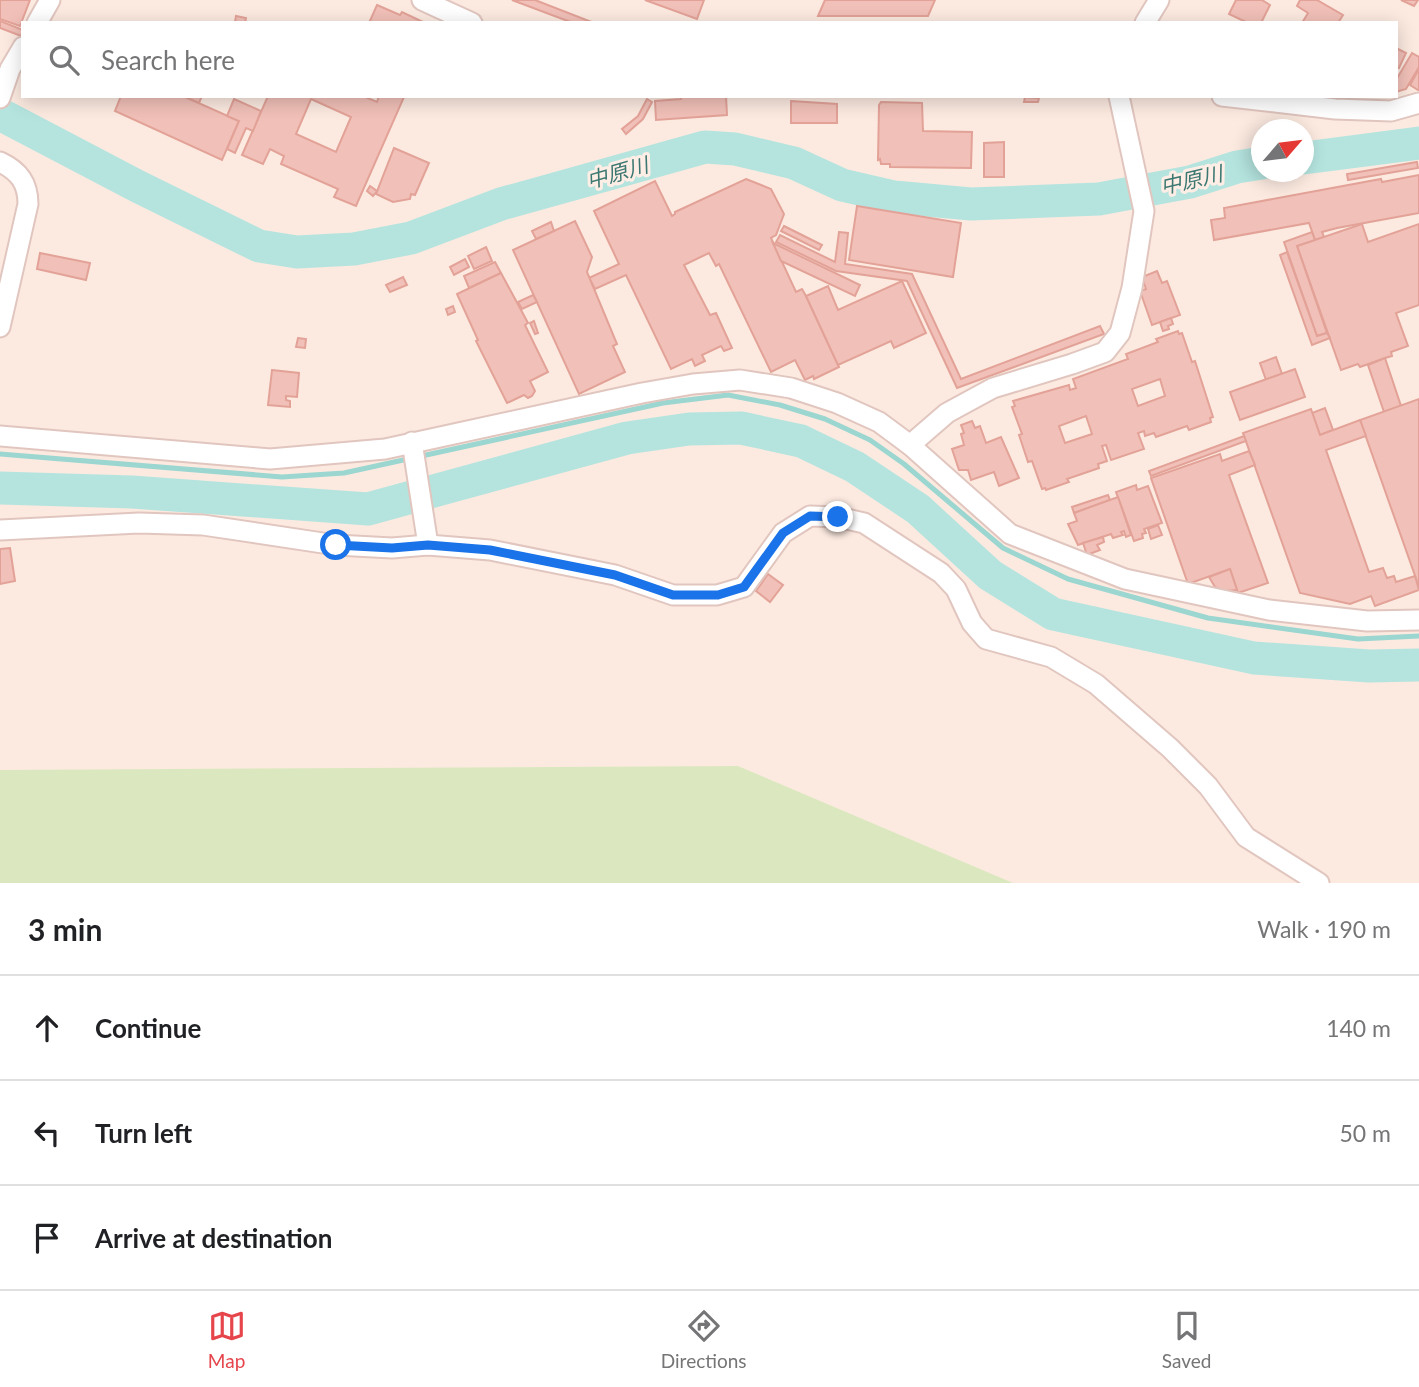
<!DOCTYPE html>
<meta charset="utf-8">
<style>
body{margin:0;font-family:Lato,"Noto Sans JP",sans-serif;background:#f6f6f6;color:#202124}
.compass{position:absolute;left:1251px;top:119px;width:63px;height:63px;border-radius:50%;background:#fff;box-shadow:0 4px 18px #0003;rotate:62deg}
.stop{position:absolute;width:21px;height:21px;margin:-16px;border:5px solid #1a73e8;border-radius:50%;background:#fff}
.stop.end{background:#1a73e8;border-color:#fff;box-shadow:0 2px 7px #0008}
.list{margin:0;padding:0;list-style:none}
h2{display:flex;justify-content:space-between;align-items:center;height:91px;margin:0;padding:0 28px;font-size:30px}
h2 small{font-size:23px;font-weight:400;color:#757577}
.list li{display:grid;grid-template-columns:46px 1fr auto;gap:21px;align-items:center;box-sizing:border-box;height:105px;padding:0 28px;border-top:2px solid #e0e0e0}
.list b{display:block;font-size:26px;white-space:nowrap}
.list em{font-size:23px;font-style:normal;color:#757577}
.icon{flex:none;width:38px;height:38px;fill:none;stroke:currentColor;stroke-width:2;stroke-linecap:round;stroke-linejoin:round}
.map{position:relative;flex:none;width:1419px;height:883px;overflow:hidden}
.search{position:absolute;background:#fff;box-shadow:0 4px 18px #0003;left:21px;right:21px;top:21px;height:77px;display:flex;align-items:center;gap:18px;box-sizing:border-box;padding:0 24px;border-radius:0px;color:#757577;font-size:26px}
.sheet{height:406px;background:#fff}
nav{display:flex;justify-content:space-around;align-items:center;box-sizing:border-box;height:98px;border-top:2px solid #e0e0e0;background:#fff;font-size:19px;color:#757577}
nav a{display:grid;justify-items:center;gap:4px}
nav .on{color:#e5454b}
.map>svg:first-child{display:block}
.green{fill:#dbe8bf}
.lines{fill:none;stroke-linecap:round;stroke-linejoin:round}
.stream{stroke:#9bd6d0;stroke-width:5}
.river{stroke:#b5e4df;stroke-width:33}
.building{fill:#f1c0b8;stroke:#e3a298;stroke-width:2;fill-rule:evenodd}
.minor-casing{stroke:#e1c6bf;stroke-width:23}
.minor{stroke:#fff;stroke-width:19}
.route{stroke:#1a73e8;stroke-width:9}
.labels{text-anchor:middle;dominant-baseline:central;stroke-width:6;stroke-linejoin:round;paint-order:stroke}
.water-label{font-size:21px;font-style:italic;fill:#3c7872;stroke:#ffeee6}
</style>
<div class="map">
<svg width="1419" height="883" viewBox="0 0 1419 883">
<rect width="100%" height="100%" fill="#fceae0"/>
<polygon class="green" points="738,766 1013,883 0,883 0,770"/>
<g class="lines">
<polyline class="stream" points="0,454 282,477 344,473 663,403 728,395 780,405 825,419 870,440 904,464 1003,548 1068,579 1208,618 1358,639 1419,636"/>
<g class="river">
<polyline points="0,114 137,186 259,246 297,252 354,249 411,238 501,204 705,147 735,149 794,163 842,185 894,197 971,204 1099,199 1190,182 1237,167 1262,163"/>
<polyline points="1304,158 1419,143"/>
<polyline points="0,488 132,492 368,509 627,438 689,429 741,428 801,441 855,467 918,509 990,575 1053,614 1254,658 1369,666 1419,665"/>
</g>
</g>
<g class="building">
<polygon points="0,0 30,0 20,26 0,19"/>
<polygon points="512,0 535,0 594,23 573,23"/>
<polygon points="645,0 704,0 697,19"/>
<polygon points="825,0 935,0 928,16 818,16"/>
<polygon points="1236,0 1262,0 1270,5 1261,23 1248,23 1229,14"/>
<polygon points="1300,0 1317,0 1343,15 1338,23 1302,23 1308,13 1297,6"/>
<polygon points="1401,0 1418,0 1414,6"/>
<polygon points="377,5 400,15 402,12 425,23 369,23"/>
<polygon points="236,16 246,18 245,23 235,22"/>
<polygon points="0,21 23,30 21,36 0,28"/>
<polygon points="1396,48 1406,53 1399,68 1396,67"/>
<polygon points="1412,53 1419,57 1419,67 1406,89 1396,92 1396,80"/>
<polygon points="1419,69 1419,90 1418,90 1410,85"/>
<polygon points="121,96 183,96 239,121 222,160 115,111"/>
<polygon points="183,96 202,96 199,103"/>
<path d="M268,96H363L377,102L379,96L404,97L356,206L334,197L338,189L281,164L284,156L270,149L263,164L242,155ZM311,99L351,117L336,152L296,134Z"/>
<polygon points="681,96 726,96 727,115 656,120 655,101 681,99"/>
<polygon points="1025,97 1039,98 1038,102 1024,102"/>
<polygon points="234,99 261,111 253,131 246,128 235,153 227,149 239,121 227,116"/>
<polygon points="647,99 652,102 643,119 626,134 622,129 638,116"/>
<polygon points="791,101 837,104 837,123 791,123"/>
<polygon points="881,102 922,103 923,131 972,132 971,168 890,167 890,164 881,164 880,159 878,160 879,105"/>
<polygon points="1004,142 1004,177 984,177 984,143"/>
<polygon points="394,148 429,163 415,195 411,194 410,199 393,202 376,194"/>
<polygon points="1417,162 1418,168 1348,180 1347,174"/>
<polygon points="1419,175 1419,213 1337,228 1322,232 1324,237 1315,240 1309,223 1214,240 1211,220 1225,218 1224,208 1381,179 1382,182"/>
<polygon points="746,179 771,189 784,214 776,235 771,238 796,292 802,289 806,296 839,367 814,379 813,376 805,380 795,360 771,372 719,264 716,266 709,253 684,265 710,315 716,313 732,348 724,351 721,346 702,355 705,361 695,366 692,359 671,369 626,275 595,289 589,278 619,264 594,211 655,181 672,216 675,214 675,212"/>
<polygon points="370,186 377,191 373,196 367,191"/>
<polygon points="857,206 961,223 953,277 849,260"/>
<polygon points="575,221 592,257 587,272 617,344 613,346 625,372 579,394 513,250"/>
<polygon points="551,222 554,231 536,239 532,231"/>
<polygon points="1362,224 1368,242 1419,224 1419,305 1396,313 1408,346 1391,352 1392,356 1385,358 1360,367 1358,364 1341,370 1297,246"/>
<polygon points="784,226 822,245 819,250 781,231"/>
<polygon points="839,232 848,233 845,264 912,274 961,379 1100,326 1104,334 957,388 907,281 836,271 776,242 780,235 835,262"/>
<polygon points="1312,232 1315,240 1297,246 1327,333 1317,336 1284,242"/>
<polygon points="773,243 860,285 855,296 781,261"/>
<polygon points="486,247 492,261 474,269 468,256"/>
<polygon points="1287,252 1317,336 1327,333 1330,338 1312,345 1280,255"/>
<polygon points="40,253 90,263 86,280 37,269"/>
<polygon points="465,259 469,267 454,275 450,267"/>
<polygon points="495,262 501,273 469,288 464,276"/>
<polygon points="1157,271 1162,283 1167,281 1180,315 1152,325 1140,291 1146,289 1142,277"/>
<polygon points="501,273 528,323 525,325 548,372 530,381 535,391 532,396 528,398 524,395 507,403 476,341 478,340 457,294"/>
<polygon points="403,277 407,285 390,292 386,285"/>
<polygon points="902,281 926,333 894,348 891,341 838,365 806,296 828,286 838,310"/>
<polygon points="533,295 537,302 522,309 518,302"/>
<polygon points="453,306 455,312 448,315 446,309"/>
<polygon points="1171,318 1173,324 1168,326 1169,329 1163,331 1160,322"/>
<polygon points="534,321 538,333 535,334 530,323"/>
<path d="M1178,331L1179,334L1182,333L1192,362L1195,361L1213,417L1210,418L1211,422L1189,430L1187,426L1156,437L1154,433L1145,436L1144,431L1138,433L1144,449L1111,460L1106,445L1102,446L1107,461L1098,464L1099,468L1067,479L1069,482L1046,490L1045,488L1042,489L1032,461L1028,462L1019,435L1022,434L1012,407L1015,406L1013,401L1069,385L1070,390L1076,388L1073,379L1128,359L1126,354L1158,342L1156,339ZM1160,379L1165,396L1138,406L1132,389ZM1086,416L1092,434L1065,443L1059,426Z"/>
<polygon points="298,338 306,339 305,348 296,347"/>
<polygon points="1276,357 1282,374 1266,380 1260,363"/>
<polygon points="1385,358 1401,406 1384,412 1368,365"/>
<polygon points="1295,369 1305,397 1240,420 1230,392"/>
<polygon points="272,370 299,373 297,397 286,396 286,400 290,401 290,407 268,405"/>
<polygon points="1419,399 1419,587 1360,420"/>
<polygon points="1325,408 1333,430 1320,435 1312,413"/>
<polygon points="1311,409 1320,435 1360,420 1366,436 1326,450 1369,572 1383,568 1387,578 1394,576 1396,582 1415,576 1419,590 1375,606 1371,596 1350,604 1300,593 1243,433"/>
<polygon points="972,421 975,428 980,426 986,443 1001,437 1019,478 999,486 994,472 971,480 968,470 959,470 952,449 964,445 961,434 964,433 961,425"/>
<polygon points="1244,436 1246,441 1151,476 1149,471"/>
<polygon points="1249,451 1255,465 1229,475 1268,583 1238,593 1230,569 1188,584 1151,478 1220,454 1222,461"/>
<polygon points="1136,485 1137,490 1148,486 1162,523 1144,529 1146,533 1142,534 1143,538 1134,541 1116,492"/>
<polygon points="1108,495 1110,500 1074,513 1072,507"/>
<polygon points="1118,497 1131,535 1126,537 1124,531 1121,532 1123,535 1113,538 1111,534 1078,545 1068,524 1077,521 1074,513"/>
<polygon points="1158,525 1162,535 1151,539 1148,529"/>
<polygon points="1103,537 1104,542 1097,545 1100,550 1087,555 1083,543"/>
<polygon points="10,548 15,581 0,584 0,549"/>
<polygon points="1230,569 1237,590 1224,591 1215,587 1209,577"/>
<polygon points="768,574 783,585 770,602 756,591"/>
</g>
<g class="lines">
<g class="minor-casing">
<g id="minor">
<polyline points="422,0 472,23"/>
<polyline points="37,23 50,0"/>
<polyline points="1145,23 1159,0"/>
<polyline points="1222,96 1335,109 1391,111 1419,103"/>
<polyline points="0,98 10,69 23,47"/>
<path d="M0,162C19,171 28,183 28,204L0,327"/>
<polyline points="0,436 270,459 385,449 642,393 693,384 740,380 791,388 837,403 879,422 910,445 1010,534 1125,579 1269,610 1367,621 1419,620"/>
<polyline points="412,442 428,545"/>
<polyline points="910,445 947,413 993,388 1072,364 1105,352 1120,333 1132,288 1144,211 1119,96"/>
<polyline points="0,530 139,523 203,525 336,545 392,548 428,545 490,550 615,575 673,595 717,595 744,587 783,533 810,516 838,517 864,523 941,573 956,589 972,623 986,639 1051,657 1096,684 1170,748 1208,786 1246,837 1319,883"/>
</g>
</g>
<use href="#minor" class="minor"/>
</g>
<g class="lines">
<polyline class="route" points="336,545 392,548 428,545 490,550 615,575 673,595 718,595 744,587 783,533 810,516 838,517"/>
</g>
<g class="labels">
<g class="water-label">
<text transform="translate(617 172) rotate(-16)">中原川</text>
<text transform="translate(1191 179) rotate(-13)">中原川</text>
</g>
</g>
</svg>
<svg class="compass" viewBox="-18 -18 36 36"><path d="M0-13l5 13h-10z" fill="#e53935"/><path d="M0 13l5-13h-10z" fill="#757577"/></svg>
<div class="stop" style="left:336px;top:545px"></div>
<div class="stop end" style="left:838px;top:517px"></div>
<div class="search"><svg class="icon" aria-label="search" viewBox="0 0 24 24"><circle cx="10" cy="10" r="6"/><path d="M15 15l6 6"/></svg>Search here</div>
</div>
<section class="sheet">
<h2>3 min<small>Walk · 190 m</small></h2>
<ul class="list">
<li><svg class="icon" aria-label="ahead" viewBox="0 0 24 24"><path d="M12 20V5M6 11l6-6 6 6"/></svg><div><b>Continue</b></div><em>140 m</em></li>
<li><svg class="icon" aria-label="left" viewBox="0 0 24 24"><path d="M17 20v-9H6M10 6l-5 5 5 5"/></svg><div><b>Turn left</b></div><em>50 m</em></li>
<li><svg class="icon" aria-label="arrive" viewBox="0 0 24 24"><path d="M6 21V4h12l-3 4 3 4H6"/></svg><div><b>Arrive at destination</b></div></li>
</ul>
</section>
<nav>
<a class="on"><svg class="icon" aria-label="map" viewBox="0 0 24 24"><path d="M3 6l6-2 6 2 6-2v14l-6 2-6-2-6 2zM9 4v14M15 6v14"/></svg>Map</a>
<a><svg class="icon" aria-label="directions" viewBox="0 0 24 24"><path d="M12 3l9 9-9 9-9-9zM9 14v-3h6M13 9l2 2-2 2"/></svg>Directions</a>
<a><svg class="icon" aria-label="saved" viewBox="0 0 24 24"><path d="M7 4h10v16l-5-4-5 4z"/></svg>Saved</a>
</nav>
